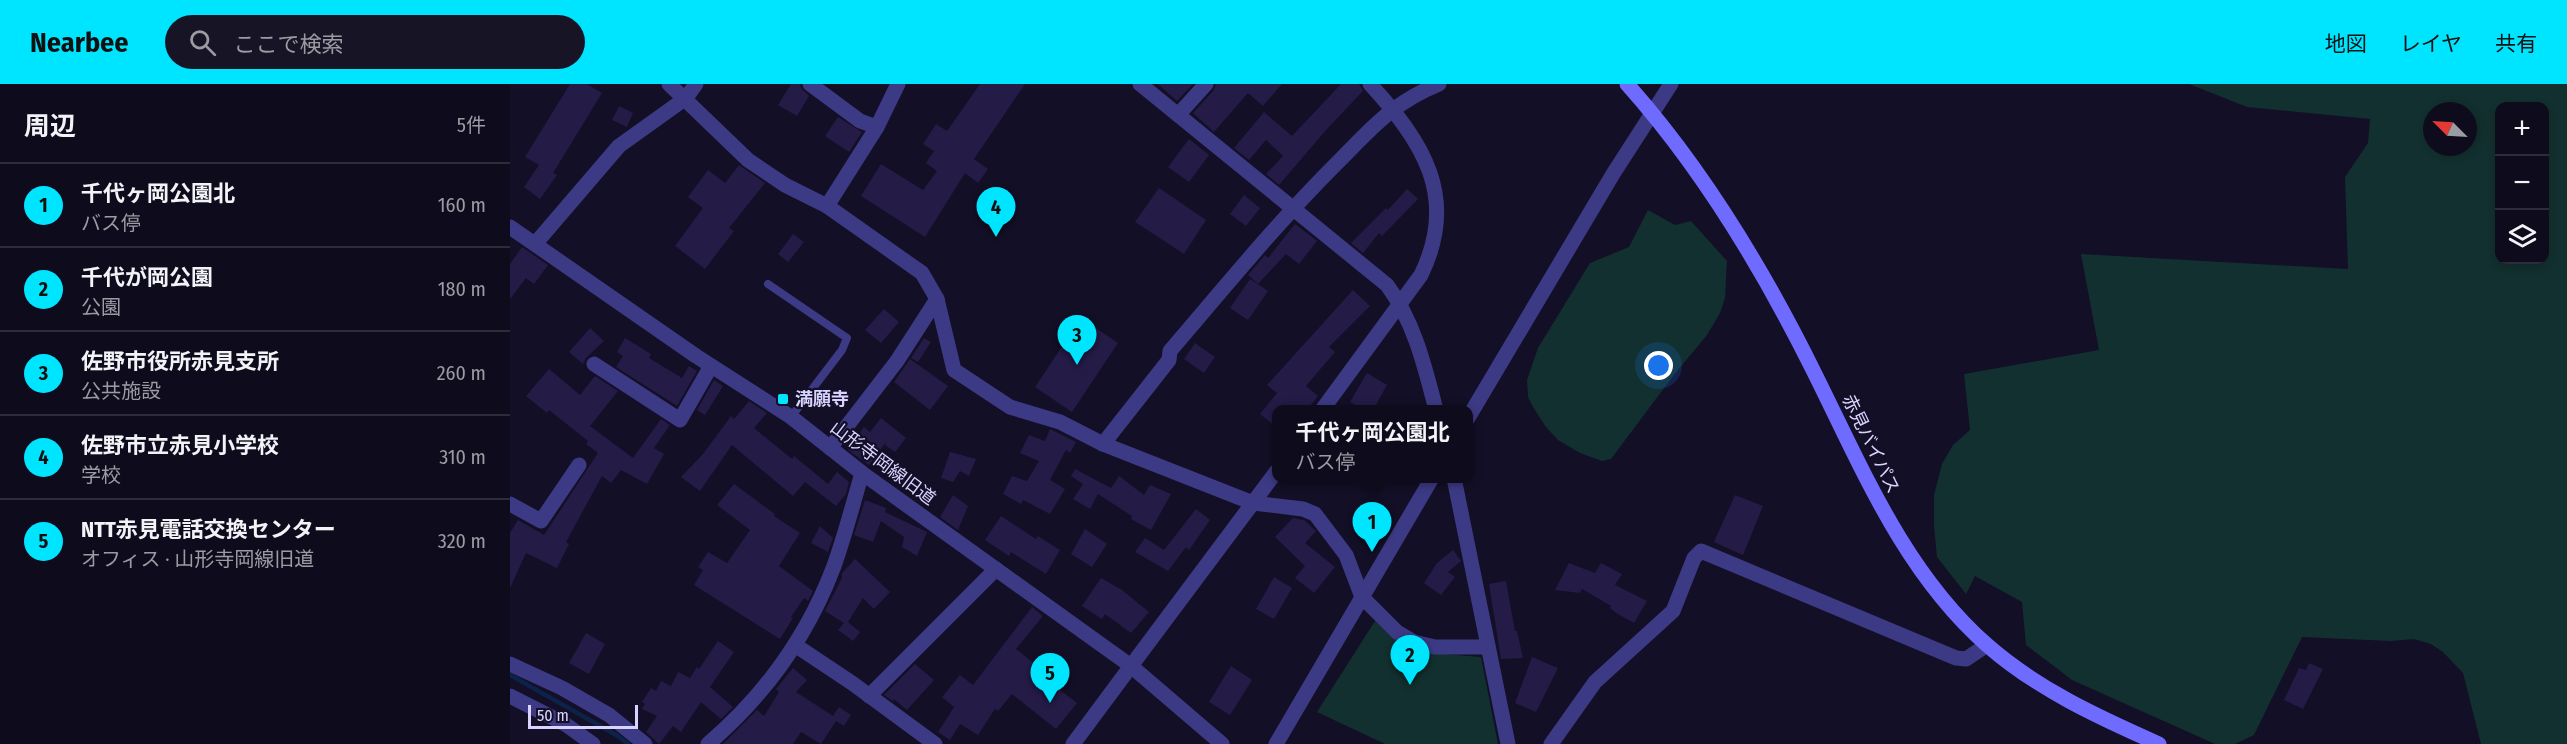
<!DOCTYPE html>
<html lang="ja">
<meta charset="utf-8">
<style>
body{margin:0;font-family:"Fira Sans Condensed","Noto Sans JP",sans-serif;background:#171425;color:#f1f3f6}
.controls{position:absolute;right:18px;top:18px;display:grid;overflow:hidden;border-radius:12px;box-shadow:0 3px 9px #0003}
.controls button{width:54px;height:54px;display:grid;place-items:center;padding:0;border:0;border-bottom:2px solid #2e2b3b;background:#0e0b1c;color:#f1f3f6;font:30px sans-serif}
.compass{position:absolute;left:1913px;top:18px;width:54px;height:54px;border-radius:50%;background:#0e0b1c;box-shadow:0 3px 9px #0003;rotate:294deg}
.scale{position:absolute;left:18px;bottom:15px;width:110px;box-sizing:border-box;padding-left:6px;border:3px solid #d9d4ff;border-top:0;font-size:16px;line-height:21px;white-space:nowrap;color:#d9d4ff;-webkit-text-stroke:4px #130f26;paint-order:stroke}
.you{position:absolute;left:1149px;top:282px;width:21px;height:21px;margin:-15px;border:4px solid #fff;border-radius:50%;background:#1a73e8;box-shadow:0 0 0 9px #1a73e833}
.badge{display:grid;place-items:center;width:39px;height:39px;border-radius:50%;background:#00e5ff;color:#111;font-size:20px;font-weight:700}
.pin{position:absolute;translate:-50% -50px;filter:drop-shadow(0 2px 3px #0008)}
.pin::after{content:'';position:absolute;top:32px;width:21px;height:18px;background:inherit;clip-path:polygon(0 0,100% 0,50% 100%)}
.popup{position:absolute;left:762px;top:321px;width:201px;height:78px;box-sizing:border-box;display:grid;place-content:center;border-radius:12px;background:#0e0b1c;filter:drop-shadow(0 2px 4px #0005);font-size:20px;white-space:nowrap;color:#9b9ba3}
.popup b{font-size:22px;color:#f1f3f6}
.popup::after{content:'';position:absolute;left:50%;top:100%;margin-left:-12px;border:12px solid transparent;border-top-color:#0e0b1c}
.list{margin:0;padding:0;list-style:none}
h2{display:flex;justify-content:space-between;align-items:center;height:78px;margin:0;padding:0 24px;font-size:26px}
h2 small{font-size:20px;font-weight:400;color:#9b9ba3}
.list li{display:grid;grid-template-columns:39px 1fr auto;gap:18px;align-items:center;box-sizing:border-box;height:84px;padding:0 24px;border-top:2px solid #2e2b3b}
.list b{display:block;font-size:22px;white-space:nowrap}
.list p{margin:0;font-size:20px;white-space:nowrap;color:#9b9ba3}
.list em{font-size:20px;font-style:normal;color:#9b9ba3}
.icon{flex:none;width:33px;height:33px;fill:none;stroke:currentColor;stroke-width:2;stroke-linecap:round;stroke-linejoin:round}
.map{position:relative;flex:none;width:2057px;height:660px;overflow:hidden}
header{display:flex;align-items:center;gap:36px;box-sizing:border-box;height:84px;padding:0 30px;background:#00e5ff;color:#111}
header strong{font-size:28px}
nav{display:flex;gap:33px;margin-inline-start:auto;font-size:21px}
.search{width:420px;height:54px;background:#171425;display:flex;align-items:center;gap:15px;box-sizing:border-box;padding:0 21px;border-radius:33px;color:#9b9ba3;font-size:22px}
main{display:flex}
aside{flex:1;background:#0e0b1c}
.map>svg:first-child{display:block}
.green{fill:#12302f;fill-rule:evenodd}
.lines{fill:none;stroke-linecap:round;stroke-linejoin:round}
.stream{stroke:#0c2248;stroke-width:4.5}
.building{fill:#241b47}
.service{stroke:#3d3a85;stroke-width:8}
.minor{stroke:#3d3a85;stroke-width:15}
.tertiary{stroke:#3d3a85;stroke-width:15}
.secondary{stroke:#6f6bff;stroke-width:15}
.poi-dot{fill:#00e5ff;stroke:#130f26;stroke-width:2}
.labels{text-anchor:middle;dominant-baseline:central;stroke-width:4.5;stroke-linejoin:round;paint-order:stroke}
.poi-label{font-size:18px;font-weight:bold;fill:#d9d4ff;stroke:#130f26;text-anchor:start}
.street-label{font-size:18px;fill:#d9d4ff;stroke:#130f26}
</style>
<header>
<strong>Nearbee</strong>
<div class="search"><svg class="icon" aria-label="search" viewBox="0 0 24 24"><circle cx="10" cy="10" r="6"/><path d="M15 15l6 6"/></svg>ここで検索</div>
<nav><a>地図</a><a>レイヤ</a><a>共有</a></nav>
</header>
<main>
<aside>
<h2>周辺<small>5件</small></h2>
<ul class="list">
<li><span class="badge">1</span><div><b>千代ヶ岡公園北</b><p>バス停</p></div><em>160 m</em></li>
<li><span class="badge">2</span><div><b>千代が岡公園</b><p>公園</p></div><em>180 m</em></li>
<li><span class="badge">3</span><div><b>佐野市役所赤見支所</b><p>公共施設</p></div><em>260 m</em></li>
<li><span class="badge">4</span><div><b>佐野市立赤見小学校</b><p>学校</p></div><em>310 m</em></li>
<li><span class="badge">5</span><div><b>NTT赤見電話交換センター</b><p>オフィス · 山形寺岡線旧道</p></div><em>320 m</em></li>
</ul>
</aside>
<div class="map">
<svg width="2057" height="660" viewBox="0 0 2057 660">
<rect width="100%" height="100%" fill="#130f26"/>
<g class="green">
<path d="M1679,0H2057V660H1971L1953,589L1933,568L1921,560L1904,555L1881,557L1792,553L1744,651L1725,660H1705L1562,596L1516,561L1512,518L1465,492L1456,510L1427,473L1424,442V411L1432,380L1443,361L1460,346L1454,290L1589,266L1571,170L1838,185L1835,93L1858,59L1860,35L1737,23ZM2034,22V176H1990V22ZM1922,27H1958V63H1922Z"/>
<polygon points="1138,126 1165,141 1181,137 1217,177 1215,214 1210,229 1197,251 1163,292 1101,375 1092,377 1070,369 1048,356 1036,343 1023,323 1018,313 1017,296 1028,264 1080,179 1119,163"/>
<polygon points="865,537 921,569 971,573 988,660 875,660 807,628"/>
</g>
<g class="lines">
<polyline class="stream" points="0,591 108,652 118,660"/>
</g>
<g class="building">
<polygon points="60,0 77,0 92,9 43,89 47,91 30,115 14,103 29,81 15,73"/>
<polygon points="281,0 290,0 291,4 299,12 287,32 268,21"/>
<polygon points="470,0 515,0 464,75 478,85 468,99 455,89 415,153 351,112 371,80 413,106 427,87 416,79 424,67 413,60 426,40 437,47"/>
<polygon points="648,0 683,0 667,17"/>
<polygon points="706,0 772,0 753,22 738,9 704,48 683,29 703,7"/>
<polygon points="831,0 849,0 853,7 817,45 769,101 756,90 773,72 756,56 739,76 724,64 754,28 782,52"/>
<polygon points="109,22 123,29 117,43 102,36"/>
<polygon points="328,33 352,48 339,68 315,52"/>
<polygon points="679,55 699,71 679,98 658,83"/>
<polygon points="229,81 255,99 219,144 224,147 195,185 165,162 193,124 178,113 198,86 215,99"/>
<polygon points="649,104 696,136 674,170 625,138"/>
<polygon points="897,105 908,115 872,152 869,149 853,169 841,159 876,124 878,126"/>
<polygon points="734,111 750,124 736,142 720,130"/>
<polygon points="785,140 807,157 789,180 776,170 748,200 738,191 755,171 758,174"/>
<polygon points="283,150 294,158 278,178 268,170"/>
<polygon points="12,163 38,181 24,200 16,194 0,215 0,180"/>
<polygon points="740,195 758,207 738,236 720,224"/>
<polygon points="843,206 860,222 819,263 825,268 796,302 808,312 797,326 766,326 766,343 750,330 767,309 757,301"/>
<polygon points="374,225 389,238 371,259 355,246"/>
<polygon points="571,234 608,259 562,328 525,303"/>
<polygon points="80,244 94,257 76,274 73,280 59,268"/>
<polygon points="115,254 141,270 139,274 172,294 179,282 187,287 167,322 106,283 113,272 107,268"/>
<polygon points="414,254 421,258 408,278 401,274"/>
<polygon points="685,259 705,273 694,289 674,275"/>
<polygon points="400,275 438,302 420,326 384,298"/>
<polygon points="39,285 70,311 85,292 108,307 80,342 123,374 151,335 160,341 144,364 154,370 137,400 111,386 101,399 92,392 56,458 59,460 47,484 16,469 0,504 0,449 8,436 34,451 88,369 76,360 78,357 39,326 37,329 16,312"/>
<polygon points="857,289 877,301 863,326 853,326 840,318"/>
<polygon points="204,296 213,302 195,331 187,326"/>
<polygon points="239,317 257,329 244,344 282,375 284,372 318,400 327,388 339,398 336,410 326,422 295,398 283,412 222,361 190,407 171,393 193,370 221,332 224,335"/>
<polygon points="371,334 396,354 385,368 375,361 376,358 359,381 338,366 354,343 360,348"/>
<polygon points="540,345 566,358 560,369 556,366 540,396 555,405 540,430 513,416 511,420 493,410 502,392 517,397 529,377 510,369 519,351 535,357"/>
<polygon points="440,368 466,375 459,392 450,387 443,398 431,394"/>
<polygon points="565,385 601,404 609,392 634,411 640,401 661,410 641,446 621,435 622,432 588,410 580,425 563,415 573,400 561,392"/>
<polygon points="224,400 265,430 264,432 290,449 269,482 303,507 298,517 294,514 281,533 283,534 270,555 184,501 193,486 188,483 198,468 217,479 240,446 207,421"/>
<polygon points="443,411 458,422 448,446 430,433"/>
<polygon points="1225,411 1253,422 1233,471 1204,458"/>
<polygon points="355,416 376,424 375,428 417,448 407,472 392,463 394,453 371,437 363,458 344,451"/>
<polygon points="686,425 700,436 679,466 676,463 658,487 625,468 635,454 654,466"/>
<polygon points="491,432 526,455 528,452 550,466 536,490 501,468 499,472 475,456"/>
<polygon points="783,434 794,436 806,447 795,459 825,483 804,509 785,494 795,482 765,453"/>
<polygon points="310,442 323,454 318,468 301,459"/>
<polygon points="575,445 597,460 582,483 561,470"/>
<polygon points="943,466 951,477 938,488 945,493 931,511 914,499 927,479"/>
<polygon points="345,475 380,508 364,525 353,514 338,538 350,548 343,557 328,546 334,539 315,527 332,494 332,489"/>
<polygon points="1059,479 1085,489 1091,479 1112,490 1105,501 1137,517 1124,539 1106,529 1100,524 1101,522 1072,505 1070,509 1045,506"/>
<polygon points="764,493 782,504 764,535 746,525"/>
<polygon points="591,494 612,506 639,528 621,549 595,530 592,535 572,522"/>
<polygon points="996,497 1005,547 1007,547 1013,574 991,575 979,500"/>
<polygon points="522,523 533,532 506,565 530,584 527,588 567,619 546,645 502,610 488,627 485,625 468,651 450,640 440,656 428,648 444,623 432,613 450,591 463,601"/>
<polygon points="76,549 95,560 79,590 59,579"/>
<polygon points="208,557 224,568 200,603 223,623 211,635 191,618 171,648 163,642 149,660 136,648 147,632 132,625 135,620 132,618 141,604 146,607 151,597 161,602 168,588 180,594 187,583 189,585"/>
<polygon points="1022,573 1048,584 1026,628 1005,619"/>
<polygon points="1799,579 1813,585 1793,625 1774,616 1789,584 1796,586"/>
<polygon points="405,580 424,596 397,626 384,615 383,617 374,611"/>
<polygon points="721,582 742,596 720,631 699,618"/>
<polygon points="283,584 297,596 286,608 323,632 329,623 341,631 334,642 326,637 311,660 291,648 283,660 213,660 247,626 254,632 269,608 266,605"/>
</g>
<g class="lines">
<polyline class="service" points="258,200 337,254 332,266 281,333"/>
<g class="minor">
<polyline points="159,0 238,76 275,101 317,122"/>
<polyline points="300,0 350,37 367,43"/>
<polyline points="668,31 696,0"/>
<polyline points="25,160 109,62 176,14 186,0"/>
<polyline points="427,215 444,286 500,323 550,338 593,360 743,419 793,425 805,430 836,471 852,513 887,548 904,558 925,563 978,563"/>
<polyline points="84,280 170,336 201,282"/>
<path d="M812,326L911,191C949,113 913,58 860,0"/>
<path d="M593,360L659,276L660,267C714,204 767,139 826,80C861,45 882,19 929,0"/>
<polyline points="0,420 31,437 69,381"/>
<polyline points="285,561 342,599 425,660"/>
<polyline points="0,580 52,604 99,631 135,660"/>
<polyline points="621,582 766,388"/>
<polyline points="0,612 55,640 83,660"/>
<polyline points="359,612 486,485"/>
<path d="M198,660C254,612 298,551 324,482C335,451 343,420 352,389"/>
<polyline points="1041,660 1085,598 1163,527 1184,474 1191,467 1446,574 1456,575 1477,561"/>
</g>
<g class="tertiary">
<path d="M630,0L877,201C904,237 915,283 926,326"/>
<polyline points="0,143 186,272 281,333 352,389 621,582 712,660"/>
<polyline points="958,334 1103,90 1161,0"/>
<polyline points="320,364 387,277 427,215 412,189 317,122 367,43 388,0"/>
<polyline points="944,394 998,660"/>
<polyline points="563,660 621,582"/>
<polyline points="766,660 922,394"/>
</g>
<path class="secondary" d="M1117,0C1192,84 1254,187 1304,288C1352,384 1394,488 1477,561C1527,605 1588,633 1649,660"/>
</g>
<rect class="poi-dot" x="267" y="309" width="12" height="12" rx="3"/>
<g class="labels">
<g class="poi-label">
<text x="285" y="315">満願寺</text>
</g>
<g class="street-label">
<text transform="translate(1361 360) rotate(64)">赤見バイパス</text>
<text transform="translate(373 379) rotate(37)">山形寺岡線旧道</text>
</g>
</g>
</svg>
<div class="controls">
<button>+</button>
<button>−</button>
<button><svg class="icon" aria-label="layers" viewBox="0 0 24 24"><path d="M12 4l9 5-9 5-9-5zM3 14l9 5 9-5"/></svg></button>
</div>
<svg class="compass" viewBox="-18 -18 36 36"><path d="M0-13l5 13h-10z" fill="#e53935"/><path d="M0 13l5-13h-10z" fill="#9b9ba3"/></svg>
<div class="scale">50 m</div>
<div class="you"></div>
<div class="pin badge" style="left:862px;top:468px">1</div>
<div class="popup"><b>千代ヶ岡公園北</b>バス停</div>
<div class="pin badge" style="left:900px;top:601px">2</div>
<div class="pin badge" style="left:567px;top:281px">3</div>
<div class="pin badge" style="left:486px;top:153px">4</div>
<div class="pin badge" style="left:540px;top:619px">5</div>
</div>
</main>
